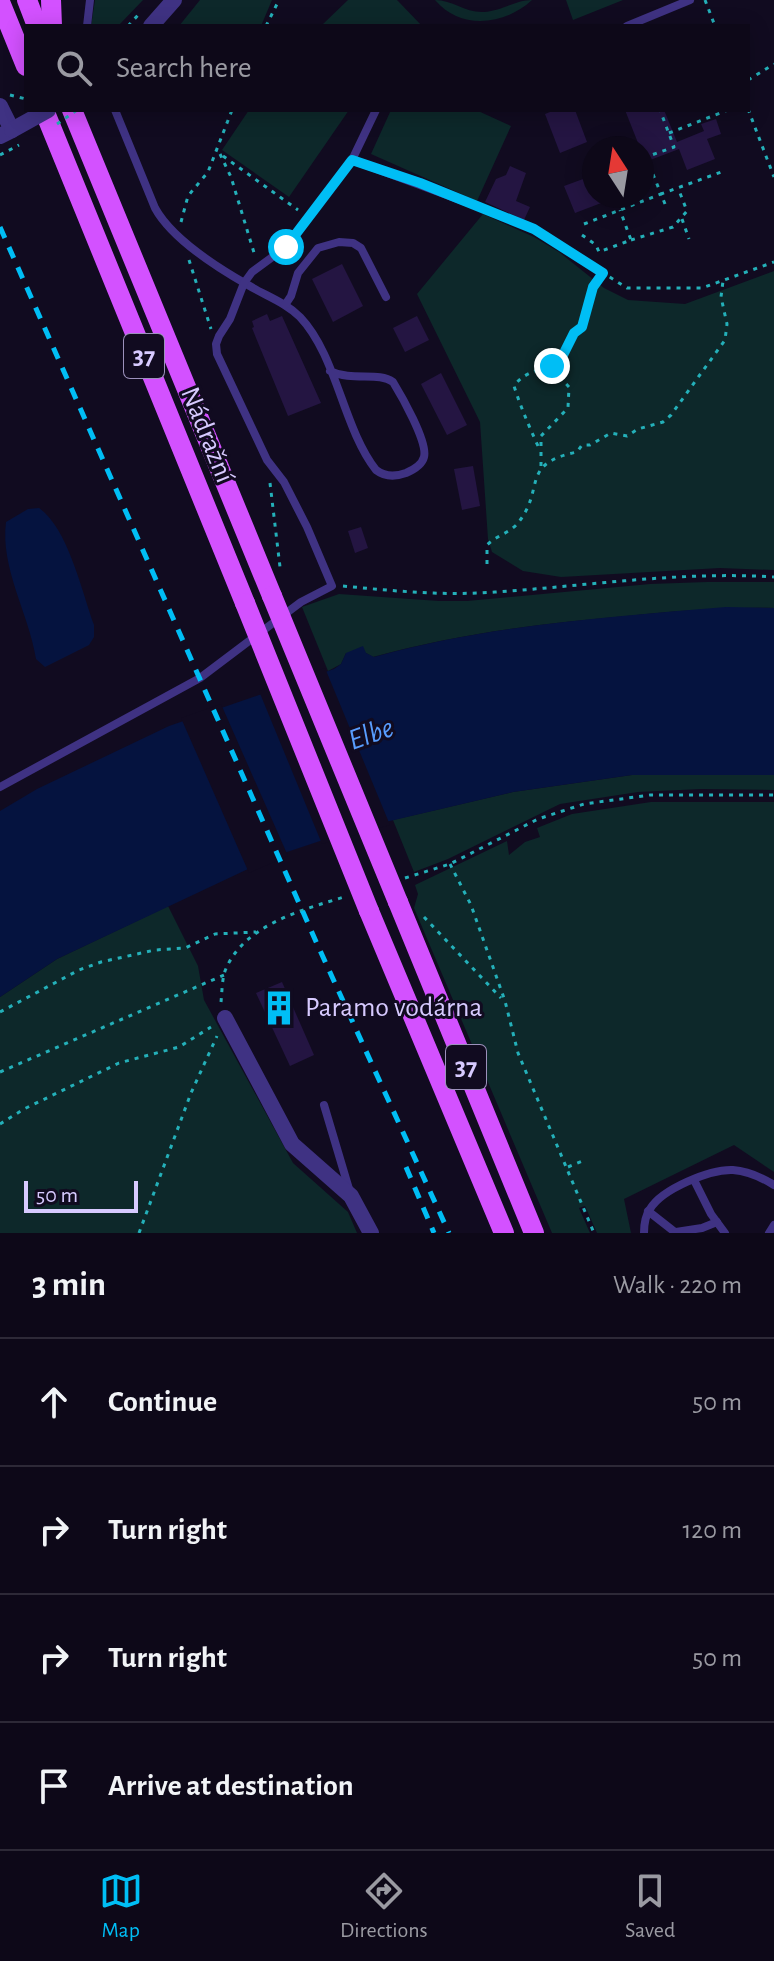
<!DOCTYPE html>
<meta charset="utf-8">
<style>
body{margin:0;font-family:"Alegreya Sans",sans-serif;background:#161121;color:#f1f3f6}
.compass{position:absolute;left:582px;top:136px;width:72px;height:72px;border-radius:50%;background:#0d0818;box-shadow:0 4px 20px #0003;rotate:348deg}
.scale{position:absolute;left:24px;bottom:20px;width:114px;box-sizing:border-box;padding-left:8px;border:4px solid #d7caff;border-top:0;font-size:22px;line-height:28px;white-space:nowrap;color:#d7caff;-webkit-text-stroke:6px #110b20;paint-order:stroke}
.stop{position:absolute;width:24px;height:24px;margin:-18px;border:6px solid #00bef5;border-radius:50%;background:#fff}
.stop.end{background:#00bef5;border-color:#fff;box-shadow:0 2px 8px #0008}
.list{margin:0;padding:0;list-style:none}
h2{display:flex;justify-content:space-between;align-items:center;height:104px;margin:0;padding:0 32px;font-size:34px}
h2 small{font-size:26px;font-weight:400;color:#9a9aa2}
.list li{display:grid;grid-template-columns:52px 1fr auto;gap:24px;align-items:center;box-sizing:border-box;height:128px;padding:0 32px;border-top:2px solid #2d2937}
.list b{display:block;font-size:30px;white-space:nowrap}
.list em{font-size:26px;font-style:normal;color:#9a9aa2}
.icon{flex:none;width:44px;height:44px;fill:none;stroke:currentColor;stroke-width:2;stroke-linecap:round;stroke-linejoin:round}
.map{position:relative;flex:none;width:774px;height:1233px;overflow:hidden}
.search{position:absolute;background:#0d0818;box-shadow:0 4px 20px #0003;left:24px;right:24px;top:24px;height:88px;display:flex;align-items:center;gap:20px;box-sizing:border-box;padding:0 28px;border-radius:0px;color:#9a9aa2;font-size:30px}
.sheet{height:616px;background:#0d0818}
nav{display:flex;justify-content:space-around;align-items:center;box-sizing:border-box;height:112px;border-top:2px solid #2d2937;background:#0d0818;font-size:22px;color:#9a9aa2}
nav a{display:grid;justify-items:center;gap:4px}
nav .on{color:#00bef5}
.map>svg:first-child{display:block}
.green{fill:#0d282a}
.water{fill:#05133f}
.pier{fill:#110b20}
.building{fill:#241542}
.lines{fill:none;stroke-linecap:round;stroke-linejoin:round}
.path{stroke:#24b0b9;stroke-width:3;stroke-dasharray:4 6;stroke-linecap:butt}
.lane{stroke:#3f3283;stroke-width:8}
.street{stroke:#3f3283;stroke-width:16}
.primary{stroke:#d351ff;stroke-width:20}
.rail{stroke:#00bef5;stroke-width:5;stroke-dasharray:12 10;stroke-linecap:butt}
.path-bridge{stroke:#24b0b9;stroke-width:3;stroke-dasharray:4 6;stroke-linecap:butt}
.street-bridge{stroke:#3f3283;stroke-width:16}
.primary-bridge{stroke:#d351ff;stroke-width:20}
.route{stroke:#00bef5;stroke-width:10}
.labels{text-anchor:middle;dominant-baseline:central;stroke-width:6;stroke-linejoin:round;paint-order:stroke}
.shield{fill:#110b20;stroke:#9c91bc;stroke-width:2}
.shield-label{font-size:26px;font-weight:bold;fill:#d7caff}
.street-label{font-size:28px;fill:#d7caff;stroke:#110b20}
.poi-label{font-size:28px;fill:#d7caff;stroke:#110b20;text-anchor:start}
.water-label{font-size:30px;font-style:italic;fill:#589dff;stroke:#110b20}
</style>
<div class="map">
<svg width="774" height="1233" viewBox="0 0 774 1233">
<rect width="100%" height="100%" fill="#110b20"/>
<g class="green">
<polygon points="95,0 143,0 118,26 91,26"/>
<polygon points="200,0 272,0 261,26 179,26"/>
<polygon points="348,0 397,0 422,26 321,26"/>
<path d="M435,0C453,0 465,13 484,12C502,11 515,0 532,0C505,25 461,31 435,0Z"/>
<polygon points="566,0 623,0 573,20"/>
<polygon points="249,110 349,110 289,197 222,150"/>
<polygon points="391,110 476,110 511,126 477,201 371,154"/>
<polygon points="483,214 534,237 559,252 604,288 628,300 685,304 774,271 774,570 720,568 561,577 523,571 492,552 488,539 480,422 417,294"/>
<path d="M707,582H774V608C725,607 677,611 627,616C542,623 457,634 373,657L366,653H346L341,664L328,671L302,607L339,594L439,601H467L650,584Z"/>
<polygon points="632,775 774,775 774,790 701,789 638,792 560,804 448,859 414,872 393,820 513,792"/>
<polygon points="651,802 774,802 774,1172 734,1145 624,1199 631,1233 597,1233 585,1206 579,1208 590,1233 552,1233 414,908 418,894 415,885 507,841 509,855 525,842 540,837 537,828 572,814"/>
<polygon points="168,906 198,966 204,1000 293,1163 348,1212 357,1233 0,1233 0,997 57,959"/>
</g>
<g class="water">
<path d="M39,508C68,528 82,592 94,625V637L89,645L45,667L36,659C29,614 0,568 6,522L28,509Z"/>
<path d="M726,607L774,608V775H632L513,792L356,829L278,855L57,959L0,997V811L37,789L169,726L334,669L341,664L346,653L363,646L366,653L374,657C489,625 608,617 726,607Z"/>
</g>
<g class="pier">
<polygon points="325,668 390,825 322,844 259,691"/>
<polygon points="221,704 288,856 249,873 181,718"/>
</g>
<g class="building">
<polygon points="555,110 575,110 587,142 560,153 545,114"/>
<polygon points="625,110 664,110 677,142 704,131 701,124 716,119 721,134 707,139 715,159 687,170 679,149 645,162 642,148 640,148"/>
<polygon points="510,166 526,173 516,201 530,207 524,220 485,202 496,179 506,175"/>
<polygon points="594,175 594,196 617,197 575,213 564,186"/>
<polygon points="342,264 363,306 333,322 312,279"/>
<polygon points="267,314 270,321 282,316 321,403 288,416 252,328 254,327 252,321"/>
<polygon points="417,316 429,340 405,352 393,328"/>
<polygon points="441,373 467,425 447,435 421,384"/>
<polygon points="473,466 480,506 462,510 454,469"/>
<polygon points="361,527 368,548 355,553 348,531"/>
<polygon points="282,982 314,1055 290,1066 256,993"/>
</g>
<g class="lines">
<g class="path">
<polyline points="705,0 715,26"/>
<polyline points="128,26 139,14"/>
<polyline points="266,26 279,0"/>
<polyline points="748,80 774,64"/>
<polyline points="10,95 26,99"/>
<polyline points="748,109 774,177"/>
<polyline points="669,133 728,110"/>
<polyline points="220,154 231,177 255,256"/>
<polyline points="223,156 298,210"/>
<polyline points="665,204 661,194 724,171"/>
<polyline points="487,211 534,229 627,288 702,288 774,262"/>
<polyline points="682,219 689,239"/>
<polyline points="181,222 188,196 208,172 232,110"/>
<polyline points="584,224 661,194 646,157 674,147 660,110"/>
<polyline points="582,235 596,245 599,252 631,240 620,210"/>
<polyline points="631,240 673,227 687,211 678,188"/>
<polyline points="189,260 211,329"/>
<path d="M538,446C529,426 521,408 514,386C526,369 545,371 560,359"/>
<polyline points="541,466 541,436 568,408 569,387 558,375 562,357 574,333 582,327 593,287 603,273"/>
<polyline points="270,483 280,567"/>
<path d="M487,564V545C496,536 511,532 518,523C546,488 519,464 577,452L582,445H590L611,433L627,436L638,429L663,422L671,415L725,340L727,324L721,297L723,281"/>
<path d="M343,586C394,591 444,596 495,592C588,586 680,571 774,577"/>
<polyline points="450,864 471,905 505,1001 518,1053 594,1233"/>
<polyline points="405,878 450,864 538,819 584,804 650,795 774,795"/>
<polyline points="424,917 501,998"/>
<path d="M221,1002C222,992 222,980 225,971C243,925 302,910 344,897"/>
<polyline points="0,1012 79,970 101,962 155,950 185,948 215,934 256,932"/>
<polyline points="0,1072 224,975"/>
<polyline points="0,1124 24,1109 119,1063 179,1047 211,1027"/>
<polyline points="568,1167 585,1160"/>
<polyline points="139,1233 191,1093 217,1036"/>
</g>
<g class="lane">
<polyline points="87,26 90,0"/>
<polyline points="627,26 690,0"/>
<path d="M115,110L155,208C172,239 218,268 248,285C266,296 285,302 300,317C337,356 343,428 376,470C385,477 395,477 406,473C413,470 422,465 424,457C428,442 401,395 393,382C378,371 353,382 330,371"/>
<polyline points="352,160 376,110"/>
<polyline points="285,305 291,296 298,273 318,248 339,242 353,243 361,248 386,297"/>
<polyline points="0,787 200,678 301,602 332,586 307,527 284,482 267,460 217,354 216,344 219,336 230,319 244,283 252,272 286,247 352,160 479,207"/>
<polyline points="324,1105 349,1189"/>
<polyline points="694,1180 711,1214 725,1233"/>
<polyline points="648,1211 676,1233"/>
<polyline points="676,1232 702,1228 717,1222"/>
<path d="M644,1233C644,1224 645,1216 650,1209C662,1189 710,1169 733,1170C748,1171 761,1177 774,1185"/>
<polyline points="769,1233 774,1225"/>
</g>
<g class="street">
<polyline points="151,26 174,0"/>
<polyline points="0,106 12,130 0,136"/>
<polyline points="225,1018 292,1144 351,1196 371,1233"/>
</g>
<g class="primary">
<polyline points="27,0 37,26"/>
<polyline points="51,0 52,26"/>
<polyline points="0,2 26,66"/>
<polyline points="44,110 245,603"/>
<polyline points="72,110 272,596"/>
<polyline points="398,902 534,1233"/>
<polyline points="369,911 504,1233"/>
</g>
<g class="rail">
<polyline points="0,227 318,946 449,1233"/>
<polyline points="406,1167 434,1233"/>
</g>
<g class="path-bridge">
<polyline points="57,124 77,110"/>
<polyline points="0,155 19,145"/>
</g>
<polyline class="street-bridge" points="12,130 48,110"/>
<g class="primary-bridge">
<polyline points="272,596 398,902"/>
<polyline points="245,603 369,911"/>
</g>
</g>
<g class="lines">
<polyline class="route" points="286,247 352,160 420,183 534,229 603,273 593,287 582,327 574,333 562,357 552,366"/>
</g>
<defs>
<g id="building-bare" transform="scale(2.76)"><path d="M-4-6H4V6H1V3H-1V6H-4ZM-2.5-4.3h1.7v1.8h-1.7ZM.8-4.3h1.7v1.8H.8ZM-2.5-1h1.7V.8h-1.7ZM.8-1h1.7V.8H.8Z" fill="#00bef5" stroke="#110b20" stroke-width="2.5" paint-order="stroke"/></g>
</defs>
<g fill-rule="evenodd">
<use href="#building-bare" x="279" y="1008"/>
</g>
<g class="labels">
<g class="shield">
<rect x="124" y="334" width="40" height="44" rx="6"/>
<rect x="446" y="1045" width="40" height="44" rx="6"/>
</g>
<g class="shield-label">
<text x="144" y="356">37</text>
<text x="466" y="1067">37</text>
</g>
<g class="street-label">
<text transform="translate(207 435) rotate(68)">Nádražní</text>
</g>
<g class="poi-label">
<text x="305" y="1008">Paramo vodárna</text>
</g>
<g class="water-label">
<text transform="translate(371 734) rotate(-19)">Elbe</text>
</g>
</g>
</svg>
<svg class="compass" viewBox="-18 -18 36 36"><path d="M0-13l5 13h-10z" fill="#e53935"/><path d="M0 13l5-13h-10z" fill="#9a9aa2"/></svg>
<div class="scale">50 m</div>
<div class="stop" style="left:286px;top:247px"></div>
<div class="stop end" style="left:552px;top:366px"></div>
<div class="search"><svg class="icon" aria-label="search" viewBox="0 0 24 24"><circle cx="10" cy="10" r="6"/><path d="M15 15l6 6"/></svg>Search here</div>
</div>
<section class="sheet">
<h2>3 min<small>Walk · 220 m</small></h2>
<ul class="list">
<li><svg class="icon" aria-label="ahead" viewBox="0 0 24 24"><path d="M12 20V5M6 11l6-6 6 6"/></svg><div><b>Continue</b></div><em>50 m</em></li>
<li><svg class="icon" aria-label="right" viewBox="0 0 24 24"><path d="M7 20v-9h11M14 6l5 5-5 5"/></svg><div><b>Turn right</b></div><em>120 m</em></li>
<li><svg class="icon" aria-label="right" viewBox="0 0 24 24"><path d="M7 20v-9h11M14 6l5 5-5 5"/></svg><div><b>Turn right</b></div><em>50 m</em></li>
<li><svg class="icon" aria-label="arrive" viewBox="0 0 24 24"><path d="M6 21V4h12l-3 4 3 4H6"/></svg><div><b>Arrive at destination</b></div></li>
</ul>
</section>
<nav>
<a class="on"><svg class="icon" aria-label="map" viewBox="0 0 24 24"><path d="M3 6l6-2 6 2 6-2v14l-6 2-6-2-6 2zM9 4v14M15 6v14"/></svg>Map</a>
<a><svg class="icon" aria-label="directions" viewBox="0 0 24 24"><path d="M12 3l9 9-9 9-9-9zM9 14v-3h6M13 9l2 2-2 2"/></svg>Directions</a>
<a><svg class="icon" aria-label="saved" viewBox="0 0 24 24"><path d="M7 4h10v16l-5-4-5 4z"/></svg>Saved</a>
</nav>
